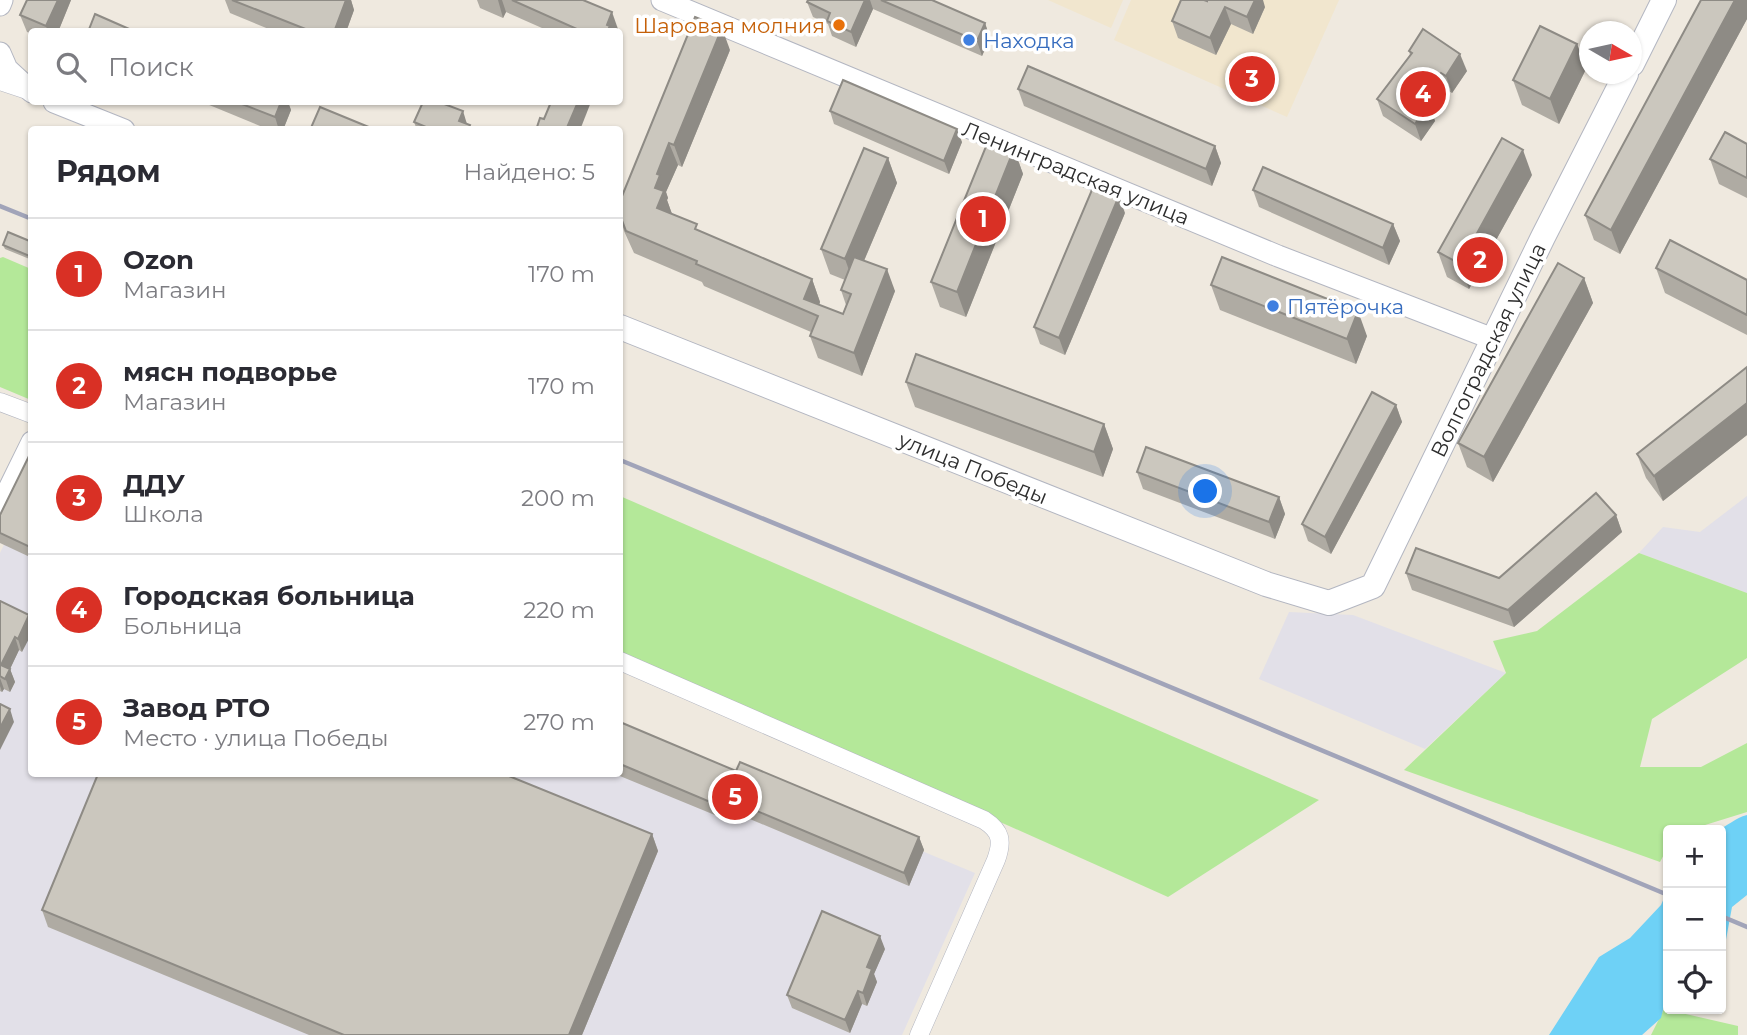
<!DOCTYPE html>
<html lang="ru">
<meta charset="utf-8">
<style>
body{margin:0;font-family:Montserrat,sans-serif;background:#f7f7f7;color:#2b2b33}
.controls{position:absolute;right:21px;bottom:21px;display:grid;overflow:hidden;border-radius:7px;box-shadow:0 2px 5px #0004}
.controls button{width:63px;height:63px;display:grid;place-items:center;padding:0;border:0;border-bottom:2px solid #e1e1e2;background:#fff;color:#2b2b33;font:35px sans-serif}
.compass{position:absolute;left:1579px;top:21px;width:63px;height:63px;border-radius:50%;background:#fff;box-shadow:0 2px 5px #0004;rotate:99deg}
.you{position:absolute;left:1206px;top:492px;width:24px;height:24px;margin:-18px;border:5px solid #fff;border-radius:50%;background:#1a73e8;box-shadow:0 0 0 10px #1a73e833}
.badge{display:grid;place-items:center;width:46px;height:46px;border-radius:50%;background:#d93025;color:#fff;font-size:23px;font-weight:700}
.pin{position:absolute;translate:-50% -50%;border:4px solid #fff;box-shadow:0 2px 7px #0006}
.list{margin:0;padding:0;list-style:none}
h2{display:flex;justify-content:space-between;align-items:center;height:91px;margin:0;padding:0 28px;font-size:30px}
h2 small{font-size:23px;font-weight:400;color:#7c7c81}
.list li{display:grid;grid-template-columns:46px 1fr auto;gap:21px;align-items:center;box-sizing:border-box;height:112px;padding:0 28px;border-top:2px solid #e1e1e2}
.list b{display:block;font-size:26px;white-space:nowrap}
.list p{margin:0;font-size:23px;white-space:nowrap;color:#7c7c81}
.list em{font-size:23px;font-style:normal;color:#7c7c81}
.icon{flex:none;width:38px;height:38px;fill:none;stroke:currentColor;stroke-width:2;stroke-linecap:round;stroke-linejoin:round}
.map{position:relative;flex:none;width:1747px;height:1035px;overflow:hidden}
.search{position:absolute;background:#fff;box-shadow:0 2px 5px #0004;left:28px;top:28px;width:595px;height:77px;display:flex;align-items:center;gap:18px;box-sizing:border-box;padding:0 24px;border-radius:7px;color:#7c7c81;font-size:26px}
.panel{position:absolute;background:#fff;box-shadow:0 2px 5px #0004;left:28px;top:126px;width:595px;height:651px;border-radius:7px}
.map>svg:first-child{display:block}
.industrial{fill:#e2e0e8}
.education{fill:#f1e6ce}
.green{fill:#b4e899}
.water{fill:#6ed1f6}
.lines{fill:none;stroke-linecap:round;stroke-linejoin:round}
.minor-casing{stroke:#b3b6c1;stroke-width:19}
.tertiary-casing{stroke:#b3b6c1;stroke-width:23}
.secondary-casing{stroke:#b3b6c1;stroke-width:26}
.minor{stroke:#fff;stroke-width:18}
.tertiary{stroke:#fff;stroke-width:21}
.secondary{stroke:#fff;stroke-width:24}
.rail{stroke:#a1a4b9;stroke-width:4.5}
.wall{fill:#afaba3}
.shaded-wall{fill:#8e8b85}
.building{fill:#cbc7be;stroke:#8e8b85;stroke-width:2}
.food-dot{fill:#e8710a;stroke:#fff;stroke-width:2.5}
.shop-dot{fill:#3f7fe0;stroke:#fff;stroke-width:2.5}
.labels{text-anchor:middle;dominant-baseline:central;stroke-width:7;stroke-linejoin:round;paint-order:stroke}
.food-label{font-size:21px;fill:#c56008;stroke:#fff;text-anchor:end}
.shop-label{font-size:21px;fill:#366cbe;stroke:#fff;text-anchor:start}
.street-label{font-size:21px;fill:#2d2d2d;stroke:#fff}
</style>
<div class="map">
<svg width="1747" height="1035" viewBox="0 0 1747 1035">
<rect width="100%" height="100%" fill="#efe9df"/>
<g class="industrial">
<polygon points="31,488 32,774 620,774 620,726 975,873 902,1035 0,1035 0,553"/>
<polygon points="1747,496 1747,593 1639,553 1663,527 1700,532"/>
<polygon points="1289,612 1353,615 1506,673 1425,749 1259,679"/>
</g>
<g class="education">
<polygon points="1048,0 1123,0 1111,28"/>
<polygon points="1131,0 1339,0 1287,117 1114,40"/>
</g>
<g class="green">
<polygon points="3,257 31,269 31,400 0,387 0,258"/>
<polygon points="620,496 1319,800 1168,897 620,652"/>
<polygon points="1639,553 1747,593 1747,658 1652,719 1640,767 1701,767 1747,743 1747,812 1689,830 1668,830 1668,847 1660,862 1404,770 1506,673 1493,641 1537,631"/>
<polygon points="1664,1009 1738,1026 1738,1035 1651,1035"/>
</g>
<g class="water">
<path d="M1747,815V895L1732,907L1725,945L1721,955V830H1717C1728,826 1735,818 1747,815Z"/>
<polygon points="1668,889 1668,990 1661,1018 1642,1035 1549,1035 1599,957 1630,938 1661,905"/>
</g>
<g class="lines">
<g class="minor-casing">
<g id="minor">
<polyline points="0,81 27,90"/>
<polyline points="0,402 32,414"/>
<path d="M620,661L984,820C1001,831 1003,841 996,860L919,1035"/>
</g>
</g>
<g class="tertiary-casing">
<g id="tertiary">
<polyline points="662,0 1278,256 1493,339"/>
<polyline points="0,5 2,0"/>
<polyline points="0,53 7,69 32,92"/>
<polyline points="54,102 124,130"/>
<polyline points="0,507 32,442"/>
</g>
</g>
<g class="secondary-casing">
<g id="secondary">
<polyline points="1632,64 1664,0"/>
<polyline points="620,327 1266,584 1329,603 1373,586 1543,237 1626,74"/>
</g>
</g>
<use href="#minor" class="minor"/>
<use href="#tertiary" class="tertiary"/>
<use href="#secondary" class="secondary"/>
<g class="rail">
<polyline points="0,206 32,219"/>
<polyline points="620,460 993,613 1668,895"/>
<polyline points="1721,916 1747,927"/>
</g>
</g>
<g class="wall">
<polygon points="27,0 71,0 58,32 32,32 32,34 27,32 20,15"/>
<polygon points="225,0 351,0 354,10 346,32 276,32 230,13"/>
<polygon points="477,0 583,0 618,29 617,32 551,32 506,12 503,18 480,8"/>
<polygon points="808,0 932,0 985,23 990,38 982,56 873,9 856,47 832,36 828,24 813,17 807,2"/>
<polygon points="1747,0 1747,19 1620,254 1594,240 1585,215"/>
<polygon points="1207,1 1265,7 1253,34 1231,24 1216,55 1178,38 1172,21"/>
<polygon points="1577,44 1586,69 1559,124 1522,105 1513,80"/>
<polygon points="730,50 682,167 678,165 666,192 668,198 667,200 672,214 699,231 812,279 820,302 819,305 843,314 846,305 841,290 845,280 830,274 821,249 888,158 897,183 864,261 895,291 862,376 818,358 810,336 811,332 704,286 702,282 634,253 624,231 620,217 620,201"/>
<polygon points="1409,51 1467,71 1452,93 1447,90 1432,113 1435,121 1421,141 1383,116 1377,99 1410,55"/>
<polygon points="1018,89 1215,146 1221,163 1212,186 1024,106"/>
<polygon points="202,102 288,102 291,110 283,130 270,130"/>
<polygon points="830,111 962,142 949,174 834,124"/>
<polygon points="414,122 467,124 472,130 417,130"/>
<polygon points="1747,144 1747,198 1719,184 1710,159"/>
<polygon points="1014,149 1023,174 966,317 940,307 931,282"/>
<polygon points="1532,175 1469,289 1447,277 1438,252"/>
<polygon points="1253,190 1393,224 1400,241 1389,265 1259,207"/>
<polygon points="1125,213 1065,355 1040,344 1034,327"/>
<polygon points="32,242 32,260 5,249 3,245"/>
<polygon points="1656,268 1747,280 1747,335 1665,293"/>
<polygon points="1584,278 1593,303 1493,482 1467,467 1458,443"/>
<polygon points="1211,285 1367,336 1356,364 1220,310"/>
<polygon points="1747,367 1747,435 1663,501 1646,478 1637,454"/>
<polygon points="906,382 1104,424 1113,449 1103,477 915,407"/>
<polygon points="1396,405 1402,422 1331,554 1308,541 1302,524"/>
<polygon points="32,457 32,558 0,543 0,515"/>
<polygon points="1137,472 1279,497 1285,514 1275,539 1143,489"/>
<polygon points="1616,515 1622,532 1514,627 1412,590 1406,573 1499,578"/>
<polygon points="0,601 29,615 22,652 19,650 10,669 15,682 10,692 4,689 2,692 0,691"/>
<polygon points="620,722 736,771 919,837 924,850 909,886 731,811 727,820 615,774 620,774"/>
<polygon points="652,834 658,851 582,1035 309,1035 48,927 42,910"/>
<polygon points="885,949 874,974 877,982 867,1006 862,1004 850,1033 792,1008 787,995"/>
</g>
<g class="shaded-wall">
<polygon points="58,0 71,0 58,32 48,32 46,26"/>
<polygon points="346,0 351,0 354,10 346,32 334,32"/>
<polygon points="498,0 502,0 506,12 503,18"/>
<polygon points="865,0 870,0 873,9 856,47 851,32"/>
<polygon points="1255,0 1263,0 1265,7 1253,34 1247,17"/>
<polygon points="1735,0 1747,0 1747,19 1620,254 1611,230"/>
<polygon points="1225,7 1231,24 1216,55 1210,38"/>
<polygon points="612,12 618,29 617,32 607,32 607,25"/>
<polygon points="985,23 990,38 982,56 977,41"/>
<polygon points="722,28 730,50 682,167 674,145"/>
<polygon points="1577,44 1586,69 1559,124 1550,99"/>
<polygon points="1460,54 1467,71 1452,93 1446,76"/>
<polygon points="1441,73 1447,90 1432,113 1435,121 1421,141 1415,124 1423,100"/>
<polygon points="281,102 288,102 291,110 283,130 279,130 275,117"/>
<polygon points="578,102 591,102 580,130 566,130"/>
<polygon points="463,111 467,124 459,121"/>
<polygon points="957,129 962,142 949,174 944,161"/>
<polygon points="669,143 678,165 666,192 668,198 667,200 672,214 665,230 657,208 655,188 657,174"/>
<polygon points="1215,146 1221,163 1212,186 1206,169"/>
<polygon points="1014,149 1023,174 966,317 957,292"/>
<polygon points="1523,150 1532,175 1469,289 1460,264"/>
<polygon points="888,158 897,183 854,284 845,259"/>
<polygon points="1119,196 1125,213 1065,355 1059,338"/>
<polygon points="1393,224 1400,241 1389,265 1383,248"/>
<polygon points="887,269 895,291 862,376 854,353"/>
<polygon points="1584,278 1593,303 1493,482 1484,457"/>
<polygon points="812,279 820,302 815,315 804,299"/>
<polygon points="1358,311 1367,336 1356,364 1347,339"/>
<polygon points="1747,403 1747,435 1663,501 1654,476"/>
<polygon points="1396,405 1402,422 1331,554 1325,537"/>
<polygon points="1104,424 1113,449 1103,477 1094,452"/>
<polygon points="1279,497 1285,514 1275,539 1269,522"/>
<polygon points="1616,515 1622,532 1514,627 1508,610"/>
<polygon points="29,615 32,621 32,633 22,652 18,639"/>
<polygon points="15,637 19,650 10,669 15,682 10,692 1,665"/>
<polygon points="0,678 4,689 2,692 0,686"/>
<polygon points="10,709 14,722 0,750 0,728"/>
<polygon points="726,798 731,811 727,820 722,807"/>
<polygon points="652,834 658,851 582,1035 569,1035"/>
<polygon points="919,837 924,850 909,886 904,873"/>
<polygon points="880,936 885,949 874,974 877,982 867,1006 863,993 867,967"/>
<polygon points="858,991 862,1004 850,1033 845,1020"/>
</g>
<g class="building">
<polygon points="27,0 58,0 46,26 20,15"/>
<polygon points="232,0 346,0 334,32 313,32"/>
<polygon points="512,0 583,0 612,12 607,25 610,26 607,32 576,32 577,29"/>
<polygon points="808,0 865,0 851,32 827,21 830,13 807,2"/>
<polygon points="881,0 932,0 985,23 977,41"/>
<polygon points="1181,0 1204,0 1207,1 1207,0 1255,0 1247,17 1225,7 1210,38 1172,21"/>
<polygon points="1701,0 1735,0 1611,230 1585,215"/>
<polygon points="95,14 136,32 88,32"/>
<polygon points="695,17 722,28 674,145 669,143 657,174 660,175 655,188 664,191 657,208 697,224 695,229 812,279 804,299 843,314 851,294 841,290 854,257 887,269 854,353 810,336 818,316 696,264 697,261 626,231 620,215 620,201"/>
<polygon points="1540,26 1577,44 1550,99 1513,80"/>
<polygon points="1423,29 1460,54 1446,76 1441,73 1423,100 1429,104 1415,124 1377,99 1412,53 1409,51"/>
<polygon points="1028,66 1215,146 1206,169 1018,89"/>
<polygon points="843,80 957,129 944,161 830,111"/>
<polygon points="237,102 281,102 275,117"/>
<polygon points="423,102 439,102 463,111 459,121 470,125 468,130 433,130 414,122"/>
<polygon points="551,102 578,102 566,130 536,130 540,118 544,119"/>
<polygon points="320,107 376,130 310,130"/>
<polygon points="1725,132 1747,144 1747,178 1710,159"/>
<polygon points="1502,138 1523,150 1460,264 1438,252"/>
<polygon points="989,139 1014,149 957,292 931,282"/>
<polygon points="864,148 888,158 845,259 821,249"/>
<polygon points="1263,167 1393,224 1383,248 1253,190"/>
<polygon points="1094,185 1119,196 1059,338 1034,327"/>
<polygon points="8,232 32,242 32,257 3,245"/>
<polygon points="1670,240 1747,280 1747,315 1656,268"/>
<polygon points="1222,257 1358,311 1347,339 1211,285"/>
<polygon points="1558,263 1584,278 1484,457 1458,443"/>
<polygon points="916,354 1104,424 1094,452 906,382"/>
<polygon points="1747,367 1747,403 1654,476 1637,454"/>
<polygon points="1372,392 1396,405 1325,537 1302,524"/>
<polygon points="1146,447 1279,497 1269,522 1137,472"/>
<polygon points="29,456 32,457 32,548 0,533 0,515"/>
<polygon points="1596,493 1616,515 1508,610 1406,573 1416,548 1499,578"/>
<polygon points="0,601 29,615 18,639 15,637 1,665 10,669 5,679 0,676"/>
<polygon points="0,704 10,709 0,728"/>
<polygon points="620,722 736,771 740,762 919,837 904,873 726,798 722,807 620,764"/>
<polygon points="98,774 504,774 652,834 569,1035 344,1035 42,910"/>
<polygon points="822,911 880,936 867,967 872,969 863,993 858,991 845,1020 787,995"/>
</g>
<circle class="food-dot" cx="839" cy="25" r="7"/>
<g class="shop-dot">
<circle cx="969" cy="40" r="7"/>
<circle cx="1273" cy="306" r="7"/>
</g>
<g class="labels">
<g class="food-label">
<text x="825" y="25">Шаровая молния</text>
</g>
<g class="shop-label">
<text x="983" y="40">Находка</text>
<text x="1287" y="306">Пятёрочка</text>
</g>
<g class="street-label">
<text transform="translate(1076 173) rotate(22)">Ленинградская улица</text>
<text transform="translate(1488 350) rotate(-64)">Волгоградская улица</text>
<text transform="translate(973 468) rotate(22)">улица Победы</text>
</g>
</g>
</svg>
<div class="controls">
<button>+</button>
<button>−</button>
<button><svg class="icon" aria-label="locate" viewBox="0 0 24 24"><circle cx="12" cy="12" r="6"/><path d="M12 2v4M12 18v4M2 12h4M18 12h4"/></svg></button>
</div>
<svg class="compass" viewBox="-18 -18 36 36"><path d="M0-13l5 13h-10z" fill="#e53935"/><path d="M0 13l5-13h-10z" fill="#7c7c81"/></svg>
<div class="you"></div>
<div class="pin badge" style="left:983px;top:219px">1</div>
<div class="pin badge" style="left:1480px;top:260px">2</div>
<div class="pin badge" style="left:1252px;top:79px">3</div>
<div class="pin badge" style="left:1423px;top:94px">4</div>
<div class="pin badge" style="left:735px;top:797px">5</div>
<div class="search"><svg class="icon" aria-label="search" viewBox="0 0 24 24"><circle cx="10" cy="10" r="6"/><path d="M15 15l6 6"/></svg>Поиск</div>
<section class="panel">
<h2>Рядом<small>Найдено: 5</small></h2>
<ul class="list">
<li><span class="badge">1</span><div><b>Ozon</b><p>Магазин</p></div><em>170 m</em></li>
<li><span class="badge">2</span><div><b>мясн подворье</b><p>Магазин</p></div><em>170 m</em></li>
<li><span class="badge">3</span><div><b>ДДУ</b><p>Школа</p></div><em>200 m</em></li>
<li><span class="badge">4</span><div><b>Городская больница</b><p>Больница</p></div><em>220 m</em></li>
<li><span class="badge">5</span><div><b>Завод РТО</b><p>Место · улица Победы</p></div><em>270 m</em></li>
</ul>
</section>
</div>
